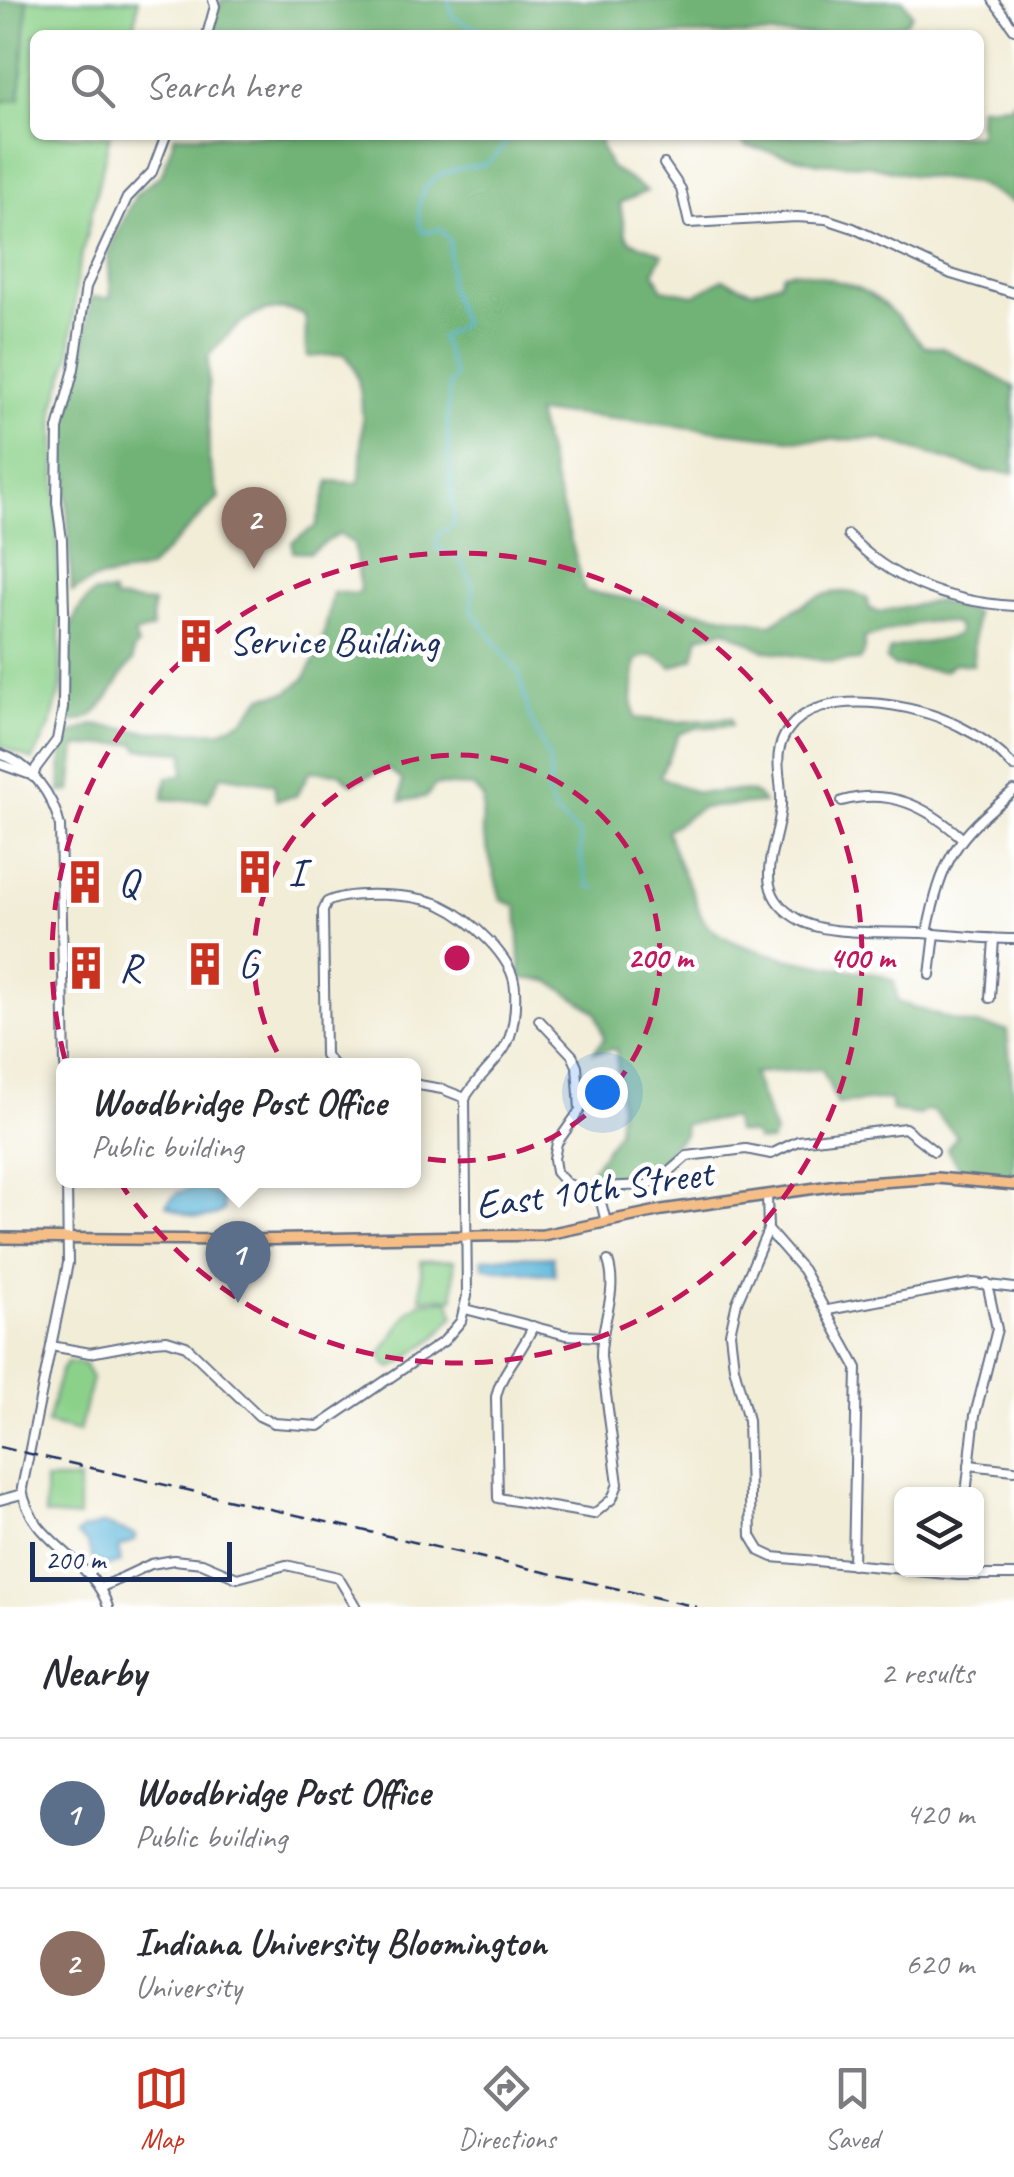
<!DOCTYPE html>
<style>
body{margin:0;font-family:Caveat,sans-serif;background:#f7f7f7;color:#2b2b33}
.controls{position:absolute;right:30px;bottom:30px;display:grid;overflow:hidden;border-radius:15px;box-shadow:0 2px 8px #0004}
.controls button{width:90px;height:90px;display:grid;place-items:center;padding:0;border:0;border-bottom:2px solid #e1e1e2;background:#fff;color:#2b2b33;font:50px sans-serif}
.scale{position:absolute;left:30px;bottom:25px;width:202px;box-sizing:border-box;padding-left:10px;border:5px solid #1b2f5e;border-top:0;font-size:28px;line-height:35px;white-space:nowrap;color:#1b2f5e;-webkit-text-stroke:8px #fff;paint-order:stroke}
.you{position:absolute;left:602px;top:1092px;width:35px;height:35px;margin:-25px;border:8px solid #fff;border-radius:50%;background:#1a73e8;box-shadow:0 0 0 15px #1a73e833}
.badge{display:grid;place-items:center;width:65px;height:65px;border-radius:50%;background:#c8321e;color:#fff;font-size:32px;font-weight:700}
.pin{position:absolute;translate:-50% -82px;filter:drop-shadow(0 2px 5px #0008)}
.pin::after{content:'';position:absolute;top:52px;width:35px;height:30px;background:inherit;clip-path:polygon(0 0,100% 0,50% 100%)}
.popup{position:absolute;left:56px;top:1058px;width:365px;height:130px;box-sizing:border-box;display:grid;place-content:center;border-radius:15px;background:#fff;filter:drop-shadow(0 2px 8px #0005);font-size:32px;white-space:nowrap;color:#7c7c81}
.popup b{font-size:38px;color:#2b2b33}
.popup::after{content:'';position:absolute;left:50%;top:100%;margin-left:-20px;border:20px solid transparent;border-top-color:#fff}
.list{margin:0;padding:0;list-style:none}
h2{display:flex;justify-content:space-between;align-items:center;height:130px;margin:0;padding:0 40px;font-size:42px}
h2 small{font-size:32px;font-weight:400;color:#7c7c81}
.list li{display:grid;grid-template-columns:65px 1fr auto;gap:30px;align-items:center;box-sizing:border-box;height:150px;padding:0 40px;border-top:2px solid #e1e1e2}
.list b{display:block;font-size:38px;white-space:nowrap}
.list p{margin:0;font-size:32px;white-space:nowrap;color:#7c7c81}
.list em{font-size:32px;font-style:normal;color:#7c7c81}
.icon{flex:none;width:55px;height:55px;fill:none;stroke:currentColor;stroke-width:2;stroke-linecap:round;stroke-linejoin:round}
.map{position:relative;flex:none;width:1014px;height:1607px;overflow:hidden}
.search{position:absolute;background:#fff;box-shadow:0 2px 8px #0004;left:30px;right:30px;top:30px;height:110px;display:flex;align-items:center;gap:25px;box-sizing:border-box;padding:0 35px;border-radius:15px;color:#7c7c81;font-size:38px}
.sheet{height:430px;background:#fff}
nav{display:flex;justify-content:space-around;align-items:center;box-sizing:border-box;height:140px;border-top:2px solid #e1e1e2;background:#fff;font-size:28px;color:#7c7c81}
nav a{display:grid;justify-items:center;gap:5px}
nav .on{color:#c8321e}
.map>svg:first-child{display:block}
.green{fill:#8cd18a;stroke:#548074;stroke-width:2.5}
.forest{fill:#71b376;stroke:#46716a;stroke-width:2.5}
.water{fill:#5db7da;stroke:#3c739c;stroke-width:2.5}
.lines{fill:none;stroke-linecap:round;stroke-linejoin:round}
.stream{stroke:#5db7da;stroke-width:2.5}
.minor-casing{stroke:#667288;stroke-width:12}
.major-casing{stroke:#667288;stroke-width:14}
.minor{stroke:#fff;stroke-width:8}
.major{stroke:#f6be87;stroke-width:9}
.rail{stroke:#1b2f5e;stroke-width:2.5;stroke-dasharray:15 8;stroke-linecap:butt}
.ring{fill:none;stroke:#c2185b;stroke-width:5;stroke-dasharray:18 12}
.labels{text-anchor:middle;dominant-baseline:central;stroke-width:9;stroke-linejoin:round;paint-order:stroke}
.poi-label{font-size:40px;fill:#1b2f5e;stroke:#fff;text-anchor:start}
.street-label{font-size:40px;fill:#1b2f5e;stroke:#fff}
.centre{fill:#c2185b;stroke:#fff;stroke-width:5}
.ring-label{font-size:30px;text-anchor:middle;font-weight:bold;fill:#c2185b;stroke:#fff;stroke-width:9;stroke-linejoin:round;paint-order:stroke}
</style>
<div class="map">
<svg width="1014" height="1607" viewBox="0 0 1014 1607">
<rect width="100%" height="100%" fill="#fff"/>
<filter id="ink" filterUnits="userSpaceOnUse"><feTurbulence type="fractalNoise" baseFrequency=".01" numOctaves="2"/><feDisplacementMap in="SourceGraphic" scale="20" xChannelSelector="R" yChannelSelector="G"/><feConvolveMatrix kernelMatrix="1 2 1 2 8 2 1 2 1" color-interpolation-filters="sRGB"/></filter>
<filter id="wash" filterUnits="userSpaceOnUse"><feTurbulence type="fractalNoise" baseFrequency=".0048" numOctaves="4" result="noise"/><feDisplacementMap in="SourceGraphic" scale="40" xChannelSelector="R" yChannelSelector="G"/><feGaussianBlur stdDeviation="2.25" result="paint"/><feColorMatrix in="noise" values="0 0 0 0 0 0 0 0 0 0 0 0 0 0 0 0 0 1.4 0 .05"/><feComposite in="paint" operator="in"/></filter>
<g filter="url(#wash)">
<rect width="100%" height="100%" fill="#f2edd7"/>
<g class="green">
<polygon points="22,0 138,0 134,35 35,35 35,135 110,135 77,275 70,357 54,408 61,685 51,724 33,760 0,746 0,97"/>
<polygon points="454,1260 454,1298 421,1298 421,1261"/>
<polygon points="450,1300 454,1316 436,1337 393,1368 387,1366 380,1355 409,1311 421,1302"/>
<polygon points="67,1362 84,1364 92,1378 79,1432 47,1424 60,1372"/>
<polygon points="45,1480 79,1480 79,1518 45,1515"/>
</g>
<g class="forest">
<polygon points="0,0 27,0 27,9 20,99 0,102"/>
<polygon points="221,0 903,0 912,14 906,23 862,35 209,35"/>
<polygon points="1014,100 1014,203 974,183 911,175 867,165 819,163 746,146 736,135 979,135 979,107 1010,105"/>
<path d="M175,135H603L600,145L610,167L647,191L620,203C629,257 624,233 663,254L654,271L662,289L695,295L723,279L752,291L780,282L783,273C802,269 810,274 829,279C879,291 890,309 924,346L943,348L1014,387V473L983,471L880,439L798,440L571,414H536L585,591L771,624C801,606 831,580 867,598L869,608L878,612L937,601L975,613L973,665L954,663L944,671L894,666L886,660L890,650C910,641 941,644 958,634L957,625C929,614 892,631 864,638V651L860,660L831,662L763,650L726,630L699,636L694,658L672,667C659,658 650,650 636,661L632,699L635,718L679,722L731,718L732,725L696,728L679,734L660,776C672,782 683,789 697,792C718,796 752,781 764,803L701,808L667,830C673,851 680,868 690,887C696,897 698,913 705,922C731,955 840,968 881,975L894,981L898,1002L959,1022L1007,1030L1014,1100V1178L962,1173L947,1149L957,1136L934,1112L927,1110L919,1115L892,1111L890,1099L837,1104L822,1069L753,1073L775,1134L771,1142L757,1141L753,1134L736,1132L732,1118L685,1124L684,1135L672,1146L654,1171C630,1173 611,1180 587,1177L618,1130L620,1103L616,1049L594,1052L604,1038L596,1012L549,981L521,978L517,906L501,900L482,829L483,798L473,787L435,785L426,797L401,801L402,780L387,768L351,784L340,773L310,771L296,796L276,800L274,784L221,775L208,801L163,799L167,777L183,775L184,752L139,749L135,743L76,747L71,791L60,792L62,750L70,734L93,725L154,732L220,731L244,719L262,697L288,692L304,679L321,648L333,592L358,594L360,589L354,544L339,534L309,553L293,552L292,542L316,526L329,481L357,483L360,479C361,446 370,377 344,354L308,357C302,344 309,329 304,314C257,298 237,325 208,356L209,460L219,498L148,569L94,580L72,592L63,433L80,375L91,297L111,298L108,253L136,194L162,174Z"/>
<path d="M95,593H113L114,599L153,603L152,629L134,634L138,645L133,651V661C111,682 105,727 65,721C66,679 56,621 95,593Z"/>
</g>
<g class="water">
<path d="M197,1186L222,1197L224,1210C206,1224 184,1215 166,1205L177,1193Z"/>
<polygon points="507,1256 553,1257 555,1275 491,1269 484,1267 482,1259"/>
<polygon points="104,1524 135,1535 135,1540 118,1548 121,1562 105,1567 93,1560 87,1543 77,1535 82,1530"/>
</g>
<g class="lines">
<g class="stream">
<polyline points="449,0 453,17 466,24 488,31 490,35"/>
<path d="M510,135C504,146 496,159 484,164C474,167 463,167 453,170C421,179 414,204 422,232L441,229L450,241L449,286L462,324L441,337L455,377L450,383C444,430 451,476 454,524L438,535L436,548L459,558L472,583V611L519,673L529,715L549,760L551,776L547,794L556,814L580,835L581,860L589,886L595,888"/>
</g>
</g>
</g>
<g filter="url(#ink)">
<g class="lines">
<g class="minor-casing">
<g id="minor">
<polyline points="993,0 1014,29"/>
<polyline points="207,35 215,6 213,0"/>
<polyline points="664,164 681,189 689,223 797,217 826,219 853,228 951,274 1014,293"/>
<path d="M848,535C892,582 952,602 1014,606"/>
<path d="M0,754C31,764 53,795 60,826L65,1066"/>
<polyline points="0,764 31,775"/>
<path d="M1014,767C999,750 980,736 959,726C917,704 819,685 788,730C770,755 783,778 781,805C779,848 745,891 801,921C829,936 889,931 922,933C953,935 983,939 1014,939"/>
<polyline points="33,777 36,768 57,740 63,708 64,611 62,540 57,503 58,429 74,369 86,287 127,198 152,172 166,135"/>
<path d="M842,801C890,788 926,806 962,838"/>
<path d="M927,933C942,859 954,839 1014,791"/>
<polyline points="930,975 935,934"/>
<polyline points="990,998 994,939"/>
<polyline points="539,1020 572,1055 577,1066 580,1110 557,1143 554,1159 556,1172 566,1183 579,1188 646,1185 661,1179 687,1156 746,1149 771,1154 798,1141 905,1128 934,1151"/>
<path d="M334,1066L325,1055L323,911L327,902C350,890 417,894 441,905C469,918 514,957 515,989C516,1007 514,1034 504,1049C492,1067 476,1079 465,1098L442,1089L413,1084"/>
<path d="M67,1180L68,1263L22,1488C29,1543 93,1557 108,1607"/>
<polyline points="598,1190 606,1222"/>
<polyline points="767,1195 768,1230 737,1302 730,1333 734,1367 748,1420 751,1536 760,1551 773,1557 902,1569"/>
<polyline points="768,1230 803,1270 857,1368 853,1565"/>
<polyline points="465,1309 566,1335 601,1337"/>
<polyline points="828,1310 973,1283 1014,1288"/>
<path d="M533,1326C523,1352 501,1371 496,1397L498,1498L594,1514L612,1499L618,1484L601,1357C600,1324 619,1293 608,1261"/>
<polyline points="51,1346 90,1353 154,1341 167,1340 186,1346 259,1416 274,1423 319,1426 444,1341 461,1321 467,1296 465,1098"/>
<polyline points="969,1465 1014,1470"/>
<polyline points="966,1494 975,1415 997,1329 987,1283"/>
<polyline points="0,1500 22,1494"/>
<polyline points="904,1570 958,1575 1014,1575"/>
<polyline points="100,1588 151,1564 174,1560 202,1563 237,1578 286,1565 338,1577 356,1607"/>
</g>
</g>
<g class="major-casing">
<polyline id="major" points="0,1238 240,1240 543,1235 662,1210 837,1185 937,1178 1014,1185"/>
</g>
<use href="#minor" class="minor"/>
<use href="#major" class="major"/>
<polyline class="rail" points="0,1447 697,1607"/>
</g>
</g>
<g class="ring">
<circle cx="457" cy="958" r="203"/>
<circle cx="457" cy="958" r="405"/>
</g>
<defs>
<g id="building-bare" transform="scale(3.45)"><path d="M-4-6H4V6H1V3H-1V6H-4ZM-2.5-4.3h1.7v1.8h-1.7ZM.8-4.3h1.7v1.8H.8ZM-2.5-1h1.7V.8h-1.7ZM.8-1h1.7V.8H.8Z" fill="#c8321e" stroke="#fff" stroke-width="2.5" paint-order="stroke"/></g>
</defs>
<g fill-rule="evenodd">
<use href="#building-bare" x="196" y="641"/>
<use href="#building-bare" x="255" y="872"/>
<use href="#building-bare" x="85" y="882"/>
<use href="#building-bare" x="205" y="964"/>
<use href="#building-bare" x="86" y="968"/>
</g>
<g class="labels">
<g class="poi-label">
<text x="229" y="641">Service Building</text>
<text x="288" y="872">I</text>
<text x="118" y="882">Q</text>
<text x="238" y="964">G</text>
<text x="119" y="968">R</text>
</g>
<g class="street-label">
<text transform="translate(594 1189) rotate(-8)">East 10th Street</text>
</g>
</g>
<circle cx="457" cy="958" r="15" class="centre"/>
<g class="ring-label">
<text x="660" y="968">200 m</text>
<text x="862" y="968">400 m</text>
</g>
</svg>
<div class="controls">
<button><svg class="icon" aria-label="layers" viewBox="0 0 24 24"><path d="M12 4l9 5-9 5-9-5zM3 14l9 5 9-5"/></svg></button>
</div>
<div class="scale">200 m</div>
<div class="you"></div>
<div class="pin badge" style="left:238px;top:1303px;background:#5c6f8a">1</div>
<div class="popup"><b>Woodbridge Post Office</b>Public building</div>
<div class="pin badge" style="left:254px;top:569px;background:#8d6e63">2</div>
<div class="search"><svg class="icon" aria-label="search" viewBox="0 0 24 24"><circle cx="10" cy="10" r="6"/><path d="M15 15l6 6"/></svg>Search here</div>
</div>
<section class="sheet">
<h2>Nearby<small>2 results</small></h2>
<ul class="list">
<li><span class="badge" style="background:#5c6f8a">1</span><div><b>Woodbridge Post Office</b><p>Public building</p></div><em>420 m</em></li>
<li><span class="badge" style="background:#8d6e63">2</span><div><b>Indiana University Bloomington</b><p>University</p></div><em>620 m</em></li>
</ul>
</section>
<nav>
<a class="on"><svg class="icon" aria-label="map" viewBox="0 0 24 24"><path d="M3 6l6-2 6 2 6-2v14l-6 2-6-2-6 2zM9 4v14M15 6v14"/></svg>Map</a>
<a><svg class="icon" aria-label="directions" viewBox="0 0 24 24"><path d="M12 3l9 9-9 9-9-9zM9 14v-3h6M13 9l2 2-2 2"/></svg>Directions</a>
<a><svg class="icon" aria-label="saved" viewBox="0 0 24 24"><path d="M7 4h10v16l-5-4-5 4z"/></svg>Saved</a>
</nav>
